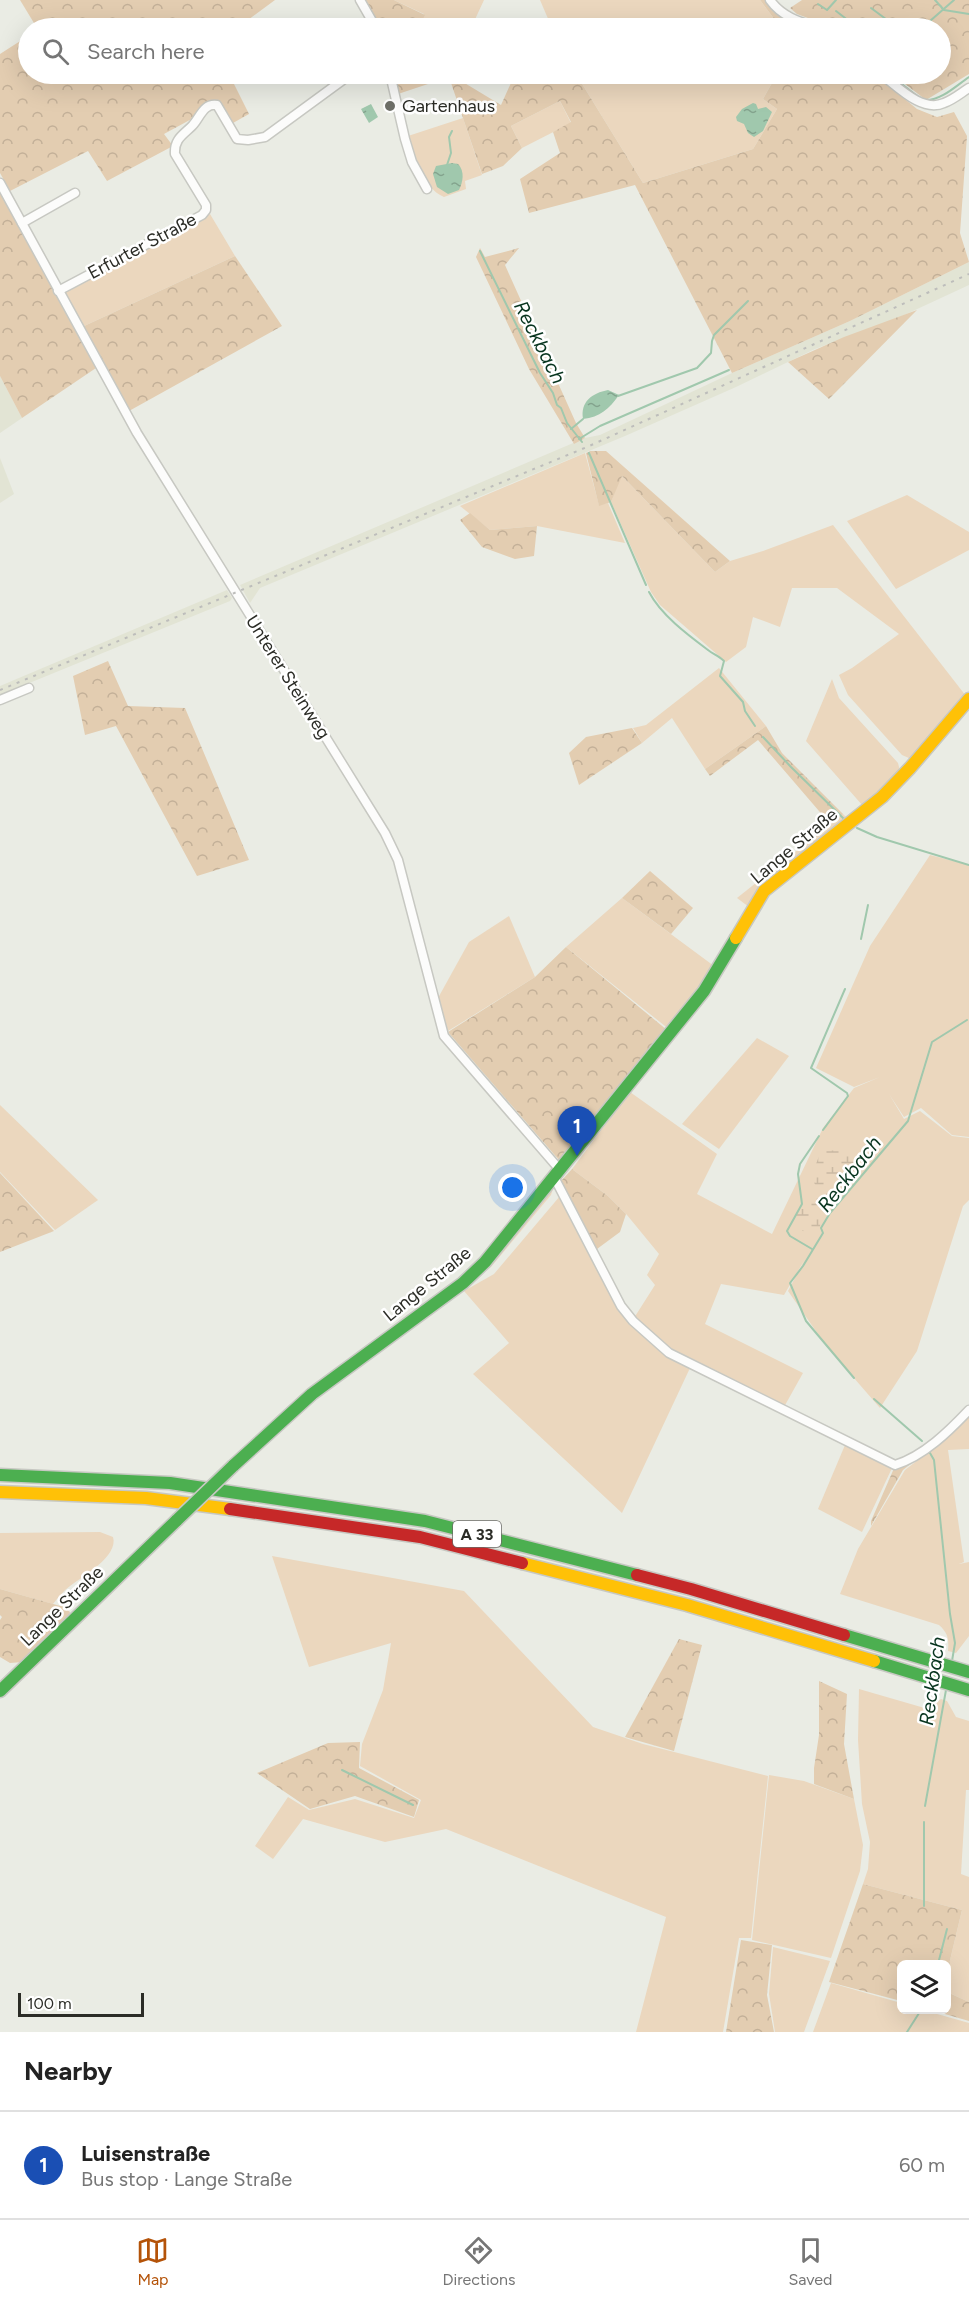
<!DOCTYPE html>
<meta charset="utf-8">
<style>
body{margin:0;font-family:Figtree,sans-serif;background:#f2f2f2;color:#222}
.controls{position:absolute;right:18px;bottom:18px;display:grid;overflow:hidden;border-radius:9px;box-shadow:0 6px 24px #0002}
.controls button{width:54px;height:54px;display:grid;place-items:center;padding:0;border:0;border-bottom:2px solid #e0e0e0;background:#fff;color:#222;font:30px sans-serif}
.scale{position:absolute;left:18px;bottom:15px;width:126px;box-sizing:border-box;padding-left:6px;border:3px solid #2b2c26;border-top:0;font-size:16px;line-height:21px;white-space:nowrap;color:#2b2c26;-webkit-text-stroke:4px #fff;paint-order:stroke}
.you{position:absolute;left:513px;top:1188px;width:21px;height:21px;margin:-15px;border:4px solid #fff;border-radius:50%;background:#1a73e8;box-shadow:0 0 0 9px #1a73e833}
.badge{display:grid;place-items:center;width:39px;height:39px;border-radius:50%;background:#b45309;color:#fff;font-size:20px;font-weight:700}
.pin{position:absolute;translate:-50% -50px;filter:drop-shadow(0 2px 3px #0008)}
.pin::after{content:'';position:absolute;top:32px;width:21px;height:18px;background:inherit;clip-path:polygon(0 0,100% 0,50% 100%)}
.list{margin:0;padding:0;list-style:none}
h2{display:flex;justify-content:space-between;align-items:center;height:78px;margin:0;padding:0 24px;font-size:26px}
h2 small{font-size:20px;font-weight:400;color:#767676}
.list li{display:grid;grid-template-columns:39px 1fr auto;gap:18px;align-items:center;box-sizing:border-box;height:108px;padding:0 24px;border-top:2px solid #e0e0e0}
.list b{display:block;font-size:22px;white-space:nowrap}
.list p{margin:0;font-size:20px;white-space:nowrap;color:#767676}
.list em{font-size:20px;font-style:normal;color:#767676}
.icon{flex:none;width:33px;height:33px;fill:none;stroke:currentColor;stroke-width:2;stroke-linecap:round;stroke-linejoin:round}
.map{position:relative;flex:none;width:969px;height:2032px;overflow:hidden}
.search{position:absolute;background:#fff;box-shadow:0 6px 24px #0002;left:18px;right:18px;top:18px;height:66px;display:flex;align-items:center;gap:15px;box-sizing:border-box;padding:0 21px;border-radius:33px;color:#767676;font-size:22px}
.sheet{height:186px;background:#fff}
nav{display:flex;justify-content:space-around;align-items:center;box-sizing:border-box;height:84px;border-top:2px solid #e0e0e0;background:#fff;font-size:16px;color:#767676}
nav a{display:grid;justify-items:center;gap:3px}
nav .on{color:#b45309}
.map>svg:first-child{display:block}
.built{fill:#e2e4d4}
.green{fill:#ebd7be}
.forest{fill:url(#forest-crowns)}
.wetland{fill:url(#wetland-marsh)}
.water{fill:url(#water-ripples)}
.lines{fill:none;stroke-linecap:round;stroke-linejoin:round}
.stream{stroke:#a0c8ad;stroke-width:2}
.street-casing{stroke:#c7c8c2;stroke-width:11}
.fast-casing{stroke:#c7c8c2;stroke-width:15}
.slow-casing{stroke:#c7c8c2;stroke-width:15}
.jam-casing{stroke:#c7c8c2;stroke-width:15}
.street{stroke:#fcfcfb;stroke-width:8}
.fast{stroke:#4caf50;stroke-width:12}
.slow{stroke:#ffc107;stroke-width:12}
.jam{stroke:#c62828;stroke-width:12}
.rail{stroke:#bdbdbb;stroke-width:2;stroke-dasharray:3 6;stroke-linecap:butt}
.fast-bridge-casing{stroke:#c7c8c2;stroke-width:15;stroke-linecap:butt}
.fast-bridge{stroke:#4caf50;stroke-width:12}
.poi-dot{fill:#6e6f68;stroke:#fff;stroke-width:2}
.labels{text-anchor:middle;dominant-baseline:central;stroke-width:5;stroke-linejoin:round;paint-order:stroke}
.shield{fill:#fff;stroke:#6b6b67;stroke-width:1.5}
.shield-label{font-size:16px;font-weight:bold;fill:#2b2c26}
.poi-label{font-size:18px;fill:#2b2c26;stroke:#fff;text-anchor:start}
.street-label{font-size:18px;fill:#2b2c26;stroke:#fff}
.water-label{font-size:20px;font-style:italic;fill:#08351f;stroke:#fff}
</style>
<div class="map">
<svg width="969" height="2032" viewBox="0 0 969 2032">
<defs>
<pattern id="forest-crowns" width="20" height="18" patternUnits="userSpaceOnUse" patternTransform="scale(1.5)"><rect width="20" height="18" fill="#e3cdb1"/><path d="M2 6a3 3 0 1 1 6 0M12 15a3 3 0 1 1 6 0" fill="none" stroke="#c3b098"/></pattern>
<pattern id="wetland-marsh" width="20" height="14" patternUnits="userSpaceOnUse" patternTransform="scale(1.5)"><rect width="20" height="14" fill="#ebd7be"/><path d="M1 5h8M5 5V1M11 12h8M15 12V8" fill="none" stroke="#cab9a3"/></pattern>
<pattern id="water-ripples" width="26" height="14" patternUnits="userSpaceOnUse" patternTransform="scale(1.5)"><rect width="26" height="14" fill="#a0c8ad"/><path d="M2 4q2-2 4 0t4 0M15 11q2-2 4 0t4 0" fill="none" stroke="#83a38d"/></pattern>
</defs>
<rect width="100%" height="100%" fill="#eaece4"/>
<g class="built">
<polygon points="969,262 969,285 900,317 815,349 736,387 625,436 260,588 250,603 240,585 585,438 600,435 732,373 850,321"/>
<polygon points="0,376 22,418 0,433"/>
<polygon points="0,458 14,494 0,503"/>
<polygon points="227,590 232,598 230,601 0,695 0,686"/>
</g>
<g class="green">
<polygon points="394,0 484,0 471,28 418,28 424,14"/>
<polygon points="540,0 760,0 781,28 552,28"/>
<polygon points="576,74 777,74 763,99 777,109 753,149 643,183"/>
<polygon points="560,101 571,123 522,148 511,126"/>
<path d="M463,118L482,175L465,181L466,189L444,197C423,188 414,157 408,136Z"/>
<polygon points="210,214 235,256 82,327 64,293"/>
<polygon points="585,453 599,505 608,503 625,543 537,526 490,530 460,506"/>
<polygon points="621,475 715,572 730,561 763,551 833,525 966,696 911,759 902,755 848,695 839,675 852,668 899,634 837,588 792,588 780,627 753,617 746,647 726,662 660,605 651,592 611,502"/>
<polygon points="907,495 969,532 969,550 896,589 847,521"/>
<polygon points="719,668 766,726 705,769 672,718 642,743 633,728 646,725"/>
<polygon points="832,679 839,698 898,763 900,771 863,806 806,741"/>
<polygon points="843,814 848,819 749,907 737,898"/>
<polygon points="930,855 969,865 969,1137 952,1135 921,1108 904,1117 889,1094 904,1119 920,1111 952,1136 969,1138 969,1200 963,1206 917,1351 880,1408 827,1347 788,1291 805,1259 784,1295 721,1284 705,1324 803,1373 784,1407 671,1351 634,1318 655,1285 647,1275 659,1254 627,1215 608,1196 572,1169 630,1092 717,1154 697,1194 772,1234 823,1128 854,1088 880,1077 854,1087 816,1068 870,946"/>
<polygon points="622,898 714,966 703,988 670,1030 566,947"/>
<polygon points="509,916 535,977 448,1031 438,998 469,942"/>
<polygon points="757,1038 789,1056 719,1149 682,1124"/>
<polygon points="0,1105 98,1200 55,1230 0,1172"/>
<polygon points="553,1184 554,1186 551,1195 491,1267 471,1279"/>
<polygon points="560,1196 630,1322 650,1343 668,1356 690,1368 622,1513 473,1374 509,1343 464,1291 494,1274"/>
<path d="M969,1415V1449L948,1450L964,1562L959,1564L969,1562V1636L956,1653L948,1651C949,1639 948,1633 939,1625L840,1594L858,1549L905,1470L950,1435Z"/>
<polygon points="845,1445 892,1468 862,1532 818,1509"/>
<path d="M100,1532L113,1537C119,1556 82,1577 70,1586C63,1591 58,1598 53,1604L0,1589V1533Z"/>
<polygon points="272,1556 464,1591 593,1727 643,1744 768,1776 751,1938 739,1938 723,2032 636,2032 666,1917 446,1829 385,1842 303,1819 273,1859 255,1846 288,1797 309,1810 355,1799 414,1818 421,1800 360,1766 362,1744 383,1690 391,1643 309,1667"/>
<polygon points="859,1689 928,1709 941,1699 947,1701 956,1717 969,1721 969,1790 966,1790 961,1874 969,1877 969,2002 947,1992 947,1973 962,1910 863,1884 868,1869 870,1842 862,1804 858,1740"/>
<polygon points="769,1775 804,1781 854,1799 863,1845 860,1871 831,1958 752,1940"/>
<polygon points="773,1947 830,1961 804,2032 775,2032 769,1994"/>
<polygon points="831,1983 901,2003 902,2010 923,2010 969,2023 969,2032 813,2032"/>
</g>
<g class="forest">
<polygon points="20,0 275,0 237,28 37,28"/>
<polygon points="365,0 394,0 425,15 418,28 381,28"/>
<path d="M760,0H765C772,16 790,23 805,28H781Z"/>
<polygon points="802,0 969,0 969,74 926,100 892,74 940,74 940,28 835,28 797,14 790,8"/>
<polygon points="28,36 28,74 229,74 249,114 233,123 221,103 164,134 173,146 107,181 88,151 10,191 0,173 0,54"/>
<polygon points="394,74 454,74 453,76 501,105 515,74 576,74 643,183 753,149 777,109 763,99 777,74 874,74 917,109 937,117 954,112 967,136 960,233 969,262 850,321 732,373 635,185 529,213 520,179 560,153 553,132 571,122 560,101 511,126 522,148 503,166 482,174 449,77 398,94"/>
<polygon points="0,189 96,368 22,418 0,376"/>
<polygon points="480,248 485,257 519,248 505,265 576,423 585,438 574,444 529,369 476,257"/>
<polygon points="235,256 282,326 129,411 82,327"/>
<polygon points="917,310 829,399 788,362 844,337"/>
<polygon points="591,451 606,451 730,561 715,572 622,476 611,502 599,506 586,453"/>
<polygon points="470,513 490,530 537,526 534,556 515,559 482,547 460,520"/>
<polygon points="108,661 128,706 185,708 249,860 197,876 116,726 85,735 73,676"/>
<polygon points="766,726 782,753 843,814 831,825 758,740 710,776 705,769"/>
<polygon points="632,728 642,743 579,785 569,753 586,737"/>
<polygon points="650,871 693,908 671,934 622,898"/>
<polygon points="566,947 667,1030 559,1160 448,1032 535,977"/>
<polygon points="572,1169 608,1196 626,1214 620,1232 597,1249 561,1181"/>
<polygon points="0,1173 54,1231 0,1252"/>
<polygon points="932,1447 903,1470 871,1526 871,1521 895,1466"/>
<polygon points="0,1589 64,1607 70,1612 68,1619 23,1662 10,1663 0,1657 0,1620 2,1617 0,1615"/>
<polygon points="679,1639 702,1645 674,1751 625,1737"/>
<polygon points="819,1681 847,1694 844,1744 854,1799 814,1784 814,1768 819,1735"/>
<polygon points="360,1742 359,1768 419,1800 414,1817 355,1796 310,1809 257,1773 328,1743"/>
<polygon points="863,1884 962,1910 947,1973 946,1964 902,1964 901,2001 829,1982"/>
<polygon points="741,1940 772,1945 767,1995 774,2032 726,2032"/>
<polygon points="947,1992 969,2002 969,2021 931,2010 946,2010"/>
</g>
<polygon class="wetland" points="847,1150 856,1163 851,1180 830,1200 821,1218 819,1234 803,1231 793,1219 817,1188 811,1177 821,1151"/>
<g class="water">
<polygon points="753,103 756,104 758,109 766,107 772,112 763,131 754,137 748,133 744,124 737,121 736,117 742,109"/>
<polygon points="371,104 378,117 369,123 361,109"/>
<path d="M452,163L458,164C465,171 463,182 459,190L448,194L437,187L433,174L436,166Z"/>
<path d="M608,390L619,395C609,409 600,417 583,419C580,402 592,393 608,390Z"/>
</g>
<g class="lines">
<g class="stream">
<polyline points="935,0 944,10 969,14"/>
<polyline points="818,4 827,10 836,0"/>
<polyline points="871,8 898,28"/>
<polyline points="836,11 858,28"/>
<polyline points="818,20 829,28"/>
<polyline points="922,28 954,0"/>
<polyline points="889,74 917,96"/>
<path d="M925,100C941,101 957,85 969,77"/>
<polyline points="447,165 451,153 449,137 452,131"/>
<polyline points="480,251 540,373 553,393 557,405 561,408 567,423 582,442"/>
<polyline points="618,396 697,368 711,353 712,341 714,335 748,301"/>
<polyline points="571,429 583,419"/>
<polyline points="579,439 600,426 729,370"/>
<polyline points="589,453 646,585"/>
<path d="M649,592C661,615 688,635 708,650C713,654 719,656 724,661L720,676L743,702L745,711L755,726"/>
<polyline points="763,737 791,767 843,818"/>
<polyline points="857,828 877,837 969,865"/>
<polyline points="861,939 868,905"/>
<polyline points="823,1130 848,1096 847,1093 811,1068 845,989"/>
<polyline points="812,1249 790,1236 787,1231 802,1204 798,1174 800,1164 819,1136"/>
<polyline points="854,1378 806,1321 790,1283 803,1266 823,1233 821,1228 830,1213 908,1121 932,1042 967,1020"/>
<polyline points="874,1399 922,1441"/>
<polyline points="930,1453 934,1460 950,1614 955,1643 952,1661"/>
<polyline points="342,1770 413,1805"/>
<polyline points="925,1806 946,1690"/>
<polyline points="924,1906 924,1822"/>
<polyline points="938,1964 947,1929"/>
<polyline points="907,2032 921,2010"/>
</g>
<g class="street-casing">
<g id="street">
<polyline points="360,0 376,28"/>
<path d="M770,0C782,17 800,22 819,28"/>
<polyline points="390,74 405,139 412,162 427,189"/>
<path d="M881,74C897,86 922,113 944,103C953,100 961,93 969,88"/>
<polyline points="0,183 137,433 385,833 398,860 444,1036 560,1170"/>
<polyline points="22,223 75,193"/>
<path d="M58,291L202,215L206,210V205L175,154C174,139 183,135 192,126C200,118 203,103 217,105L237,139L248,140L265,137L351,74"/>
<polyline points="0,700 29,688"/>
<path d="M554,1177L621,1306L633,1321L669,1353L895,1465C924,1456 949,1431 969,1410"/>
</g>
</g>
<g class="fast-casing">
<g id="fast">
<polyline points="233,1466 312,1394 463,1283 485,1262 704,991 736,938"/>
<polyline points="0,1475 170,1483 425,1521 637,1575"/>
<polyline points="844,1635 969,1672"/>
<polyline points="874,1661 969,1690"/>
<polyline points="0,1691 177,1520"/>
</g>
</g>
<g class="slow-casing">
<g id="slow">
<polyline points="736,938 764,891 882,797 910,768 969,699"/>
<polyline points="0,1492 146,1498 230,1509"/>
<polyline points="522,1563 687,1605 874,1661"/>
</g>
</g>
<g class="jam-casing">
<g id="jam">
<polyline points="230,1509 420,1537 522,1563"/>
<polyline points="637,1575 691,1589 844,1635"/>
</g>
</g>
<use href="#street" class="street"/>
<use href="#fast" class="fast"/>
<use href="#slow" class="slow"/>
<use href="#jam" class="jam"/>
<polyline class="rail" points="0,690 587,447 969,274"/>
<g class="fast-bridge-casing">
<polyline id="fast-bridge" points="177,1520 233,1466"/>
</g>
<use href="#fast-bridge" class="fast-bridge"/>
</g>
<circle class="poi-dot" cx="390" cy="106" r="6"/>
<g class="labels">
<rect class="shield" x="453" y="1521" width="48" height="26" rx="4.5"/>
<g class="shield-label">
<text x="477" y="1534">A 33</text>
</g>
<g class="poi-label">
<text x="402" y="106">Gartenhaus</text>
</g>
<g class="street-label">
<text transform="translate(142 246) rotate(-28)">Erfurter Straße</text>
<text transform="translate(288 677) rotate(58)">Unterer Steinweg</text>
<text transform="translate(794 846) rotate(-40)">Lange Straße</text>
<text transform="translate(427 1284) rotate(-39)">Lange Straße</text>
<text transform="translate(62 1606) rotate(-44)">Lange Straße</text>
</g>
<g class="water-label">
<text transform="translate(540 342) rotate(63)">Reckbach</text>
<text transform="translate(849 1174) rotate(-52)">Reckbach</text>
<text transform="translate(932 1681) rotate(-82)">Reckbach</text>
</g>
</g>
</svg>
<div class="controls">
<button><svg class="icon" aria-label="layers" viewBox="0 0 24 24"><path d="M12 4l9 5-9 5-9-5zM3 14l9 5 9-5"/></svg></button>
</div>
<div class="scale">100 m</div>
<div class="you"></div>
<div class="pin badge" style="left:577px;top:1156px;background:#1a4fb4">1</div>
<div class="search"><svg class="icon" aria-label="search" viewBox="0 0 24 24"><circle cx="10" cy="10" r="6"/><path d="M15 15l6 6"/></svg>Search here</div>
</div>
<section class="sheet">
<h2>Nearby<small></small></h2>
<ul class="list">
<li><span class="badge" style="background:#1a4fb4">1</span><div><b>Luisenstraße</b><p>Bus stop · Lange Straße</p></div><em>60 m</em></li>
</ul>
</section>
<nav>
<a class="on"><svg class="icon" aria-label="map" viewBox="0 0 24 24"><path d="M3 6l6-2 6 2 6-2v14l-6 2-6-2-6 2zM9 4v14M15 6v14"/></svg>Map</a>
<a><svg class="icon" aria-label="directions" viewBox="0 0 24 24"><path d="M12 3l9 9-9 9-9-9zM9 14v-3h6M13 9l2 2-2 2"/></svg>Directions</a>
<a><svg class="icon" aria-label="saved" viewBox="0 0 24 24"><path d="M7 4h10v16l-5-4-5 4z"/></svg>Saved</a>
</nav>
